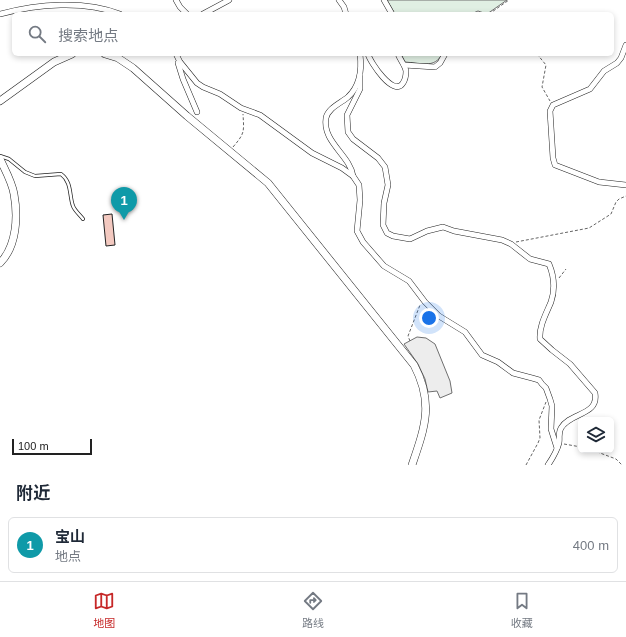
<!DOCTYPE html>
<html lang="zh">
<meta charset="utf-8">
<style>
body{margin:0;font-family:Arial,"Noto Sans SC",sans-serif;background:#f6f6f7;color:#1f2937}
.controls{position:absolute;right:12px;bottom:12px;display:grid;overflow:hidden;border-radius:6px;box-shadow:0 2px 6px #0003}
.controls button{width:36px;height:36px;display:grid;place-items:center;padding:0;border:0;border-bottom:1px solid #e0e1e3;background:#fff;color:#1f2937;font:20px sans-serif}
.scale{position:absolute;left:12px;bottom:10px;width:80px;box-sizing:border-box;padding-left:4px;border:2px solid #222;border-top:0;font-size:11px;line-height:14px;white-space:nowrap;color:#222;-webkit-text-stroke:3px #fff;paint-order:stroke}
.you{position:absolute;left:429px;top:318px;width:14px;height:14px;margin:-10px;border:3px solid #fff;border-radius:50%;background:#1a73e8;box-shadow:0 0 0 6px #1a73e833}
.badge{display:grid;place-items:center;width:26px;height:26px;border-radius:50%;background:#c62828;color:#fff;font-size:13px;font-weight:700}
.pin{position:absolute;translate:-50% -33px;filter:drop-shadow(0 1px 2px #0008)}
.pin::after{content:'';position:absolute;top:21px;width:14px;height:12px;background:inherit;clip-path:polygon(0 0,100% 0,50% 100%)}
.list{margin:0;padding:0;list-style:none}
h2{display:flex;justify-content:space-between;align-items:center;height:52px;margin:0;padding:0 16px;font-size:17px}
h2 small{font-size:13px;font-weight:400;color:#747a83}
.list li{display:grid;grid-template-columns:26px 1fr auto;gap:12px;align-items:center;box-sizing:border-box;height:56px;margin:0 8px 8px;padding:0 8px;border:1px solid #e0e1e3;border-radius:6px}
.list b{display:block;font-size:15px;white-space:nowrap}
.list p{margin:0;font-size:13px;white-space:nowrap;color:#747a83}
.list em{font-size:13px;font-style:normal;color:#747a83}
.icon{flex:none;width:22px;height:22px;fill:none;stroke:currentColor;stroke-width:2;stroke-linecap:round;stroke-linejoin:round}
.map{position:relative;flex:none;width:626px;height:465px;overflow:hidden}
.search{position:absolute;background:#fff;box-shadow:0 2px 6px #0003;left:12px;right:12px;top:12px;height:44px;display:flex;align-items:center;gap:10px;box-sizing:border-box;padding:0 14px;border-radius:6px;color:#747a83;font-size:15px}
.sheet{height:116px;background:#fff}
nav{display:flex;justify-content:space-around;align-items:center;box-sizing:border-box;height:56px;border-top:1px solid #e0e1e3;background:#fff;font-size:11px;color:#747a83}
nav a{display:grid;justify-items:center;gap:2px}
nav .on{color:#c62828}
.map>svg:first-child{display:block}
.green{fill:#e0efe3;stroke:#6f6f6f}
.parking{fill:#ededed;stroke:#6f6f6f}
.building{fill:#f3c9c0;stroke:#222}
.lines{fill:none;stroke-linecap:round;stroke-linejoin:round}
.lane-casing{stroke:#222;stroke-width:4}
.street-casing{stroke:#222;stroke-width:6}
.secondary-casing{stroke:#222;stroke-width:8}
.path{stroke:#646464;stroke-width:1;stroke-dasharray:3 2;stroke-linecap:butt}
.lane{stroke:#fff;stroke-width:2.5}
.street{stroke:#fff;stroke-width:5}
.secondary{stroke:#fff;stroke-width:7}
</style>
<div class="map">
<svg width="626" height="465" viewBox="0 0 626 465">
<rect width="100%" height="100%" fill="#fff"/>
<g class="green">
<polygon points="387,0 507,0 487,14 478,11 471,14 395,14"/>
<path d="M401,54H442C435,69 419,63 405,62Z"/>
</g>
<polygon class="parking" points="417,337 426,338 435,344 450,381 452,393 440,398 437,391 428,392 425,379 418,364 404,344"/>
<polygon class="building" points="112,214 115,245 106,246 103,215"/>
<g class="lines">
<g class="lane-casing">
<path id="lane" d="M0,156L9,159L25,172L35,176L61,174C72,182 69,195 73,206C75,211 80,215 83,219"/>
</g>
<g class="street-casing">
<g id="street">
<polyline points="176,0 180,7 187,14"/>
<polyline points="339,0 344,7 346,14"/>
<polyline points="384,0 392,14"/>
<path d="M0,14C38,4 84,0 120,14"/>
<polyline points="203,14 229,0"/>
<polyline points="626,45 621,58 617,63 604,71 590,89 553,105 550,111 553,158 555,165 599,182 626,185"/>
<polyline points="176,54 180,62 197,83 203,87 220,94 241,108 260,115 312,153 342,168 353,176 359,185 360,200 357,231 363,242 384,266 409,281 425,302 439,316 465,332 482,355 498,362 513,373 532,378 539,380 542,384 546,388 550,399 552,406 551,429 557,448"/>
<path d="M368,54C370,62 394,98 403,83C405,80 406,74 406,71C405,65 400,60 398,54"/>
<polyline points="178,63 183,79 197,112"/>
<polyline points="404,65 435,67 440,63 445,54"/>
<path d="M360,75V89L347,115L348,132L353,139L378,158L385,167L388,185L384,203L383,225L387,233L393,236L410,239L427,231L443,227L454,231L502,240L511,244L530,259L549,264C554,276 555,290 551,302C546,314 539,326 540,339L552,350L570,364L595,393C599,416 570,412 561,428C558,433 560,438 559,443C557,451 552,459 548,465"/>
<path d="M353,176C350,155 322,142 326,118C328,108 341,103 348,97C360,86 362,70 360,54"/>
</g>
</g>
<g class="secondary-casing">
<g id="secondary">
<path d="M105,54L118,58L133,68L187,116L268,183L414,365C434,403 425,427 412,465"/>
<polyline points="0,101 54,62 72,54"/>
<path d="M0,159C5,170 12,182 14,194C18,216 17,246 0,263"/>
</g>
</g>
<g class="path">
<polyline points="476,14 482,14"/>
<polyline points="489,14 509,0"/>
<polyline points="537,54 546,65 542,87 550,101"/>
<path d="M233,147C245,133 244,132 243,114"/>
<polyline points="516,242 589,228 611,214 616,202 619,199 626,196"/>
<polyline points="559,278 566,269"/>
<polyline points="410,341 408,336 420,305"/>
<polyline points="564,444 581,447"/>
<polyline points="592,450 616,459 622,465"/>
<polyline points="526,465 538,443 540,438 539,420 546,402"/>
</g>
<use href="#lane" class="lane"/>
<use href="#street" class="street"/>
<use href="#secondary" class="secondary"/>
</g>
</svg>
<div class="controls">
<button><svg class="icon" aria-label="layers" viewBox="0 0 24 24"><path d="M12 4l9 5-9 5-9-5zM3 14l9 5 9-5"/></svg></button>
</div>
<div class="scale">100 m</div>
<div class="you"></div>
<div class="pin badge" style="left:124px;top:220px;background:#0f9aa8">1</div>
<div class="search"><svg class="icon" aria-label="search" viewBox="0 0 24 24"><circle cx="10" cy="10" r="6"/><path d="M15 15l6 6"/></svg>搜索地点</div>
</div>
<section class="sheet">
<h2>附近<small></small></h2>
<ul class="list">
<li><span class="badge" style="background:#0f9aa8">1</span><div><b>宝山</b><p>地点</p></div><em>400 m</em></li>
</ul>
</section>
<nav>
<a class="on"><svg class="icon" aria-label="map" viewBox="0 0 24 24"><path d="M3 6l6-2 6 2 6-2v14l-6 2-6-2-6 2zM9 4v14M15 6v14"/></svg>地图</a>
<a><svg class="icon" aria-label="directions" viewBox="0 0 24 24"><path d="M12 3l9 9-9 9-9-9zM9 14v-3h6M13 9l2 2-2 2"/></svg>路线</a>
<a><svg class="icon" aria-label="saved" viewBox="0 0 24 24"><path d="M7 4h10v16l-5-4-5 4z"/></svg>收藏</a>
</nav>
